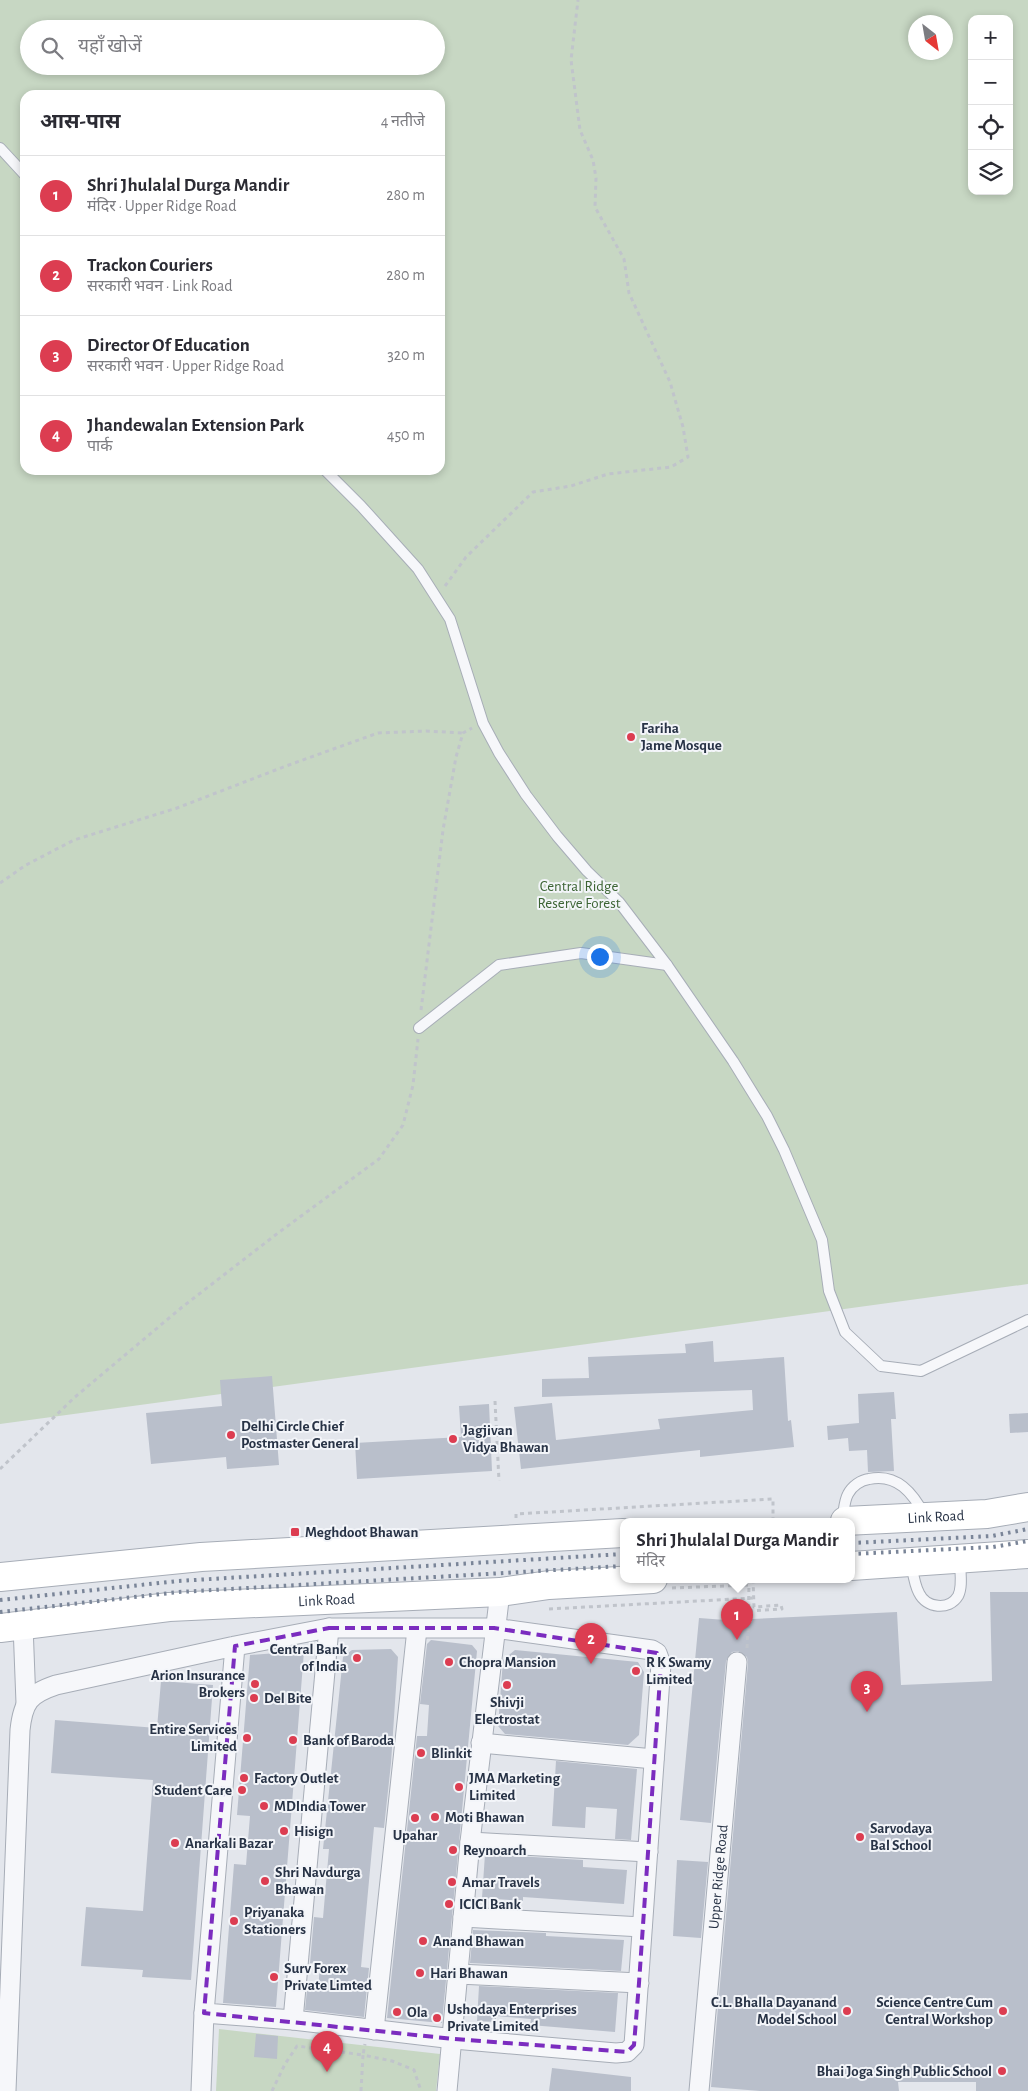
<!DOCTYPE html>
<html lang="hi">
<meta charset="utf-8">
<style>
body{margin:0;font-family:"Alegreya Sans","Noto Sans Devanagari",sans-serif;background:#f2f2f3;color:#2b2b33}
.controls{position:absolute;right:15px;top:15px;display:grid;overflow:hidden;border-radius:10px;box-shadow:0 2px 8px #0003}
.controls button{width:45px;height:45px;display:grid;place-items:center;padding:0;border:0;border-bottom:1px solid #e1e1e2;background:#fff;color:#2b2b33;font:25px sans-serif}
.compass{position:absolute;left:908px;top:15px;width:45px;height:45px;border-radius:50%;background:#fff;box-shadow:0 2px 8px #0003;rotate:149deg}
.you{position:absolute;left:599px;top:956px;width:18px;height:18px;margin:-12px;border:4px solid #fff;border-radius:50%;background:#1a73e8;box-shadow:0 0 0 8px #1a73e833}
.badge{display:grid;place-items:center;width:32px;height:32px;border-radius:50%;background:#dc3d51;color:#fff;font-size:16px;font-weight:700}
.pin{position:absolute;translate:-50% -41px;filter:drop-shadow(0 1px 2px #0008)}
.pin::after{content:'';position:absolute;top:26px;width:18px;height:15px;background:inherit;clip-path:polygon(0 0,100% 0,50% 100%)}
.popup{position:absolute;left:620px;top:1518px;width:235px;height:65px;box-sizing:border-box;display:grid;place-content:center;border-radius:10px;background:#fff;filter:drop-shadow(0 1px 4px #0005);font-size:16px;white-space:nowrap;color:#7c7c81}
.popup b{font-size:19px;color:#2b2b33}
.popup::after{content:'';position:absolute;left:50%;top:100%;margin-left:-10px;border:10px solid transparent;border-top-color:#fff}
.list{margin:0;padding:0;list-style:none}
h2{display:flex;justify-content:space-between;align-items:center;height:65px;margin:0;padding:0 20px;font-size:21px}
h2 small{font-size:16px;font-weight:400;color:#7c7c81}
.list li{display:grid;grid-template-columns:32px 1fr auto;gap:15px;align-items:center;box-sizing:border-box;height:80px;padding:0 20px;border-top:1px solid #e1e1e2}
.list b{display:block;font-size:19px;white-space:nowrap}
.list p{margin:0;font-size:16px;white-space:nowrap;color:#7c7c81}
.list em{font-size:16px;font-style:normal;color:#7c7c81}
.icon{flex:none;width:28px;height:28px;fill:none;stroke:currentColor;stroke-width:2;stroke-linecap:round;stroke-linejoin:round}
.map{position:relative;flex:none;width:1028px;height:2091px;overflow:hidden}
.search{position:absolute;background:#fff;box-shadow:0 2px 8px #0003;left:20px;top:20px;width:425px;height:55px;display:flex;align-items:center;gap:12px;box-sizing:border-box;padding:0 18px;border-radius:28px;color:#7c7c81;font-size:19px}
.panel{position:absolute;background:#fff;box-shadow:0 2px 8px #0003;left:20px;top:90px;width:425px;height:385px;border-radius:15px}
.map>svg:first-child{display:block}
.green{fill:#c7d7c3;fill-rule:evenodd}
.building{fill:#b9bfcb}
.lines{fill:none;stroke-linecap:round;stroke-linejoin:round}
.service-casing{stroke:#a7adb7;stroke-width:12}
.minor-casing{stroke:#a7adb7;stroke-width:21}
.secondary-casing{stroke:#a7adb7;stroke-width:30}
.path{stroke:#c0c4cb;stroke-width:3;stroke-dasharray:4 4;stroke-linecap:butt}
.service{stroke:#f6f7fa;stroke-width:10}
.minor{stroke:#f6f7fa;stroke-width:19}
.secondary{stroke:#fff;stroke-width:28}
.rail{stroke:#7a8598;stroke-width:4;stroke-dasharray:2.5 5;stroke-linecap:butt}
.path-bridge{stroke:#c0c4cb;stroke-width:3;stroke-dasharray:4 4;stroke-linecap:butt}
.marked{fill:none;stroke:#7b2cbf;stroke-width:4;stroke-dasharray:10 6;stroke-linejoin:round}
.poi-dot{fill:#dc3d51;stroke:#f3f5f9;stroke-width:2}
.labels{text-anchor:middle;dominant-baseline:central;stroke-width:4;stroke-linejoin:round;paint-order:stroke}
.poi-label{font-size:15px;font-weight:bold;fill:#283346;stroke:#f3f5f9;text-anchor:start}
.park-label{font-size:15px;fill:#3c6434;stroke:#f3f5f9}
.street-label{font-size:15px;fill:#283346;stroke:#f3f5f9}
</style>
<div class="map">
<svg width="1028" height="2091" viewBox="0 0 1028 2091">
<rect width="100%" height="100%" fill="#e3e6ec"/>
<g class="green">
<path d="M0,0H1028V1284L0,1424ZM972,19H1009V191H972ZM916,22H946V52H916ZM29,29H436V66H29ZM25,95H440V470H25Z"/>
<polygon points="219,2029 440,2054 436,2091 216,2091"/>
</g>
<g class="building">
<polygon points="713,1341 714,1362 784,1357 788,1421 791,1420 794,1447 700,1457 700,1450 521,1469 514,1407 552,1403 556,1440 660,1429 658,1419 753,1410 752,1390 542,1397 542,1379 589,1378 588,1357 686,1353 685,1344"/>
<polygon points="272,1376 279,1465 227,1469 226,1457 151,1464 146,1413 222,1406 220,1380"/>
<polygon points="894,1392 896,1419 891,1419 894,1471 868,1472 867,1450 849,1451 848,1438 828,1440 827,1426 859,1423 858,1394"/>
<polygon points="489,1404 492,1471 357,1479 355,1443 461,1437 459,1406"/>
<polygon points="1028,1413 1028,1432 1010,1433 1009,1414"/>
<polygon points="990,1592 1028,1592 1028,2091 976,2091 976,2082 898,2082 899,2091 760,2091 711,2087 748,1663 747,1657 738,1651 732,1652 726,1661 711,1823 680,1820 699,1618 752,1622 752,1619 897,1612 901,1685 992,1681"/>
<polygon points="431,1640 472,1645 477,1651 442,2023 387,2018 417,1736 427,1736 429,1705 420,1704 427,1644"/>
<polygon points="391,1649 398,1657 391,1763 384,1828 374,1827 361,1967 369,1968 364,2017 305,2010 307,1990 318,1991 320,1964 310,1963 314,1917 323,1918 329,1849 323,1849 343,1657 352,1650"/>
<polygon points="515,1650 638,1662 644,1672 639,1735 628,1745 505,1734 498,1726 503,1660"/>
<polygon points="304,1651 276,2007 223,2003 234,1864 246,1865 250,1816 237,1815 250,1655"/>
<polygon points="161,1681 213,1685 191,1980 142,1977 143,1970 81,1966 86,1907 143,1911 153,1780 51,1773 55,1720 157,1728"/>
<polygon points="556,1761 637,1769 631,1840 615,1839 617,1809 586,1807 585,1828 552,1826"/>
<polygon points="485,1854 583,1860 583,1867 627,1870 624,1904 523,1897 523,1901 482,1898"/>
<polygon points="677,1860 708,1862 701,1938 673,1936"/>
<polygon points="473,1930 546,1933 546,1936 624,1940 621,1971 470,1963"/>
<polygon points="479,1986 618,1993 615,2032 530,2025 531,2019 496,2016 496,2022 477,2021"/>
<polygon points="256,2034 278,2036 277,2059 254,2057"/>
<polygon points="552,2068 631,2077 631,2091 549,2091"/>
</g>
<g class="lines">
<g class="service-casing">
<g id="service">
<polyline points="0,148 25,175"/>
<polyline points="325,470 361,506 418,569 450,619 483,723 499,753 526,795 557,836 587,871 619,902 667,965 733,1061 767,1116 784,1150 822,1240 829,1291 845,1332 881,1366 921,1371 1028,1320"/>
<polyline points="419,1028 499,965 581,953 667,965"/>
<path d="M842,1520C844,1512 844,1501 848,1494C852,1486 861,1480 869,1479C897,1473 913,1493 925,1516"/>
<path d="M911,1562C913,1572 914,1584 919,1593C926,1608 949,1611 958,1596C963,1587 960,1571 960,1560"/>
</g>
</g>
<g class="minor-casing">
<g id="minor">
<polyline points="23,1625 26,1703"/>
<polyline points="481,1743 654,1759"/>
<polyline points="470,1842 648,1852"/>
<polyline points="463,1917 642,1927"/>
<polyline points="458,1974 639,1983"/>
<polyline points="293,2020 329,1628"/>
<polyline points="374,2030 417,1629"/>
<path d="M6,2091L20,1730C23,1702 29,1694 56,1685L235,1646L329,1628H494L652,1650L657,1653L661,1664L634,2045L627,2052L616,2053L454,2039L293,2020L204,2013L235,1646"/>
<polyline points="201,2091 204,2013"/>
<polyline points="447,2091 470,1842 500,1592"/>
<path id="s1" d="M699,2091L737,1662"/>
</g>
</g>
<g class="secondary-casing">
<g id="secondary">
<path id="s2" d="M845,1521L987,1514L1028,1507"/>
<polyline points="851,1566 1028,1554"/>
<polyline points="0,1577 201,1557 623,1533"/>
<path id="s3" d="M0,1628L169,1607L500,1592L549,1585L653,1579"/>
</g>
</g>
<g class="path">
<polyline points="445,586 466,557 533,492 571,486 608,474 671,467 688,457 683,427 670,382 629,293 624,259 595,207 596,178 593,160 580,130 571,60 578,0"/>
<polyline points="0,883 26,865 74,840 177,808 286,766 378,733 426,731 463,733"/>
<polyline points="421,1010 443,830 456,757 463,733 472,728"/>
<polyline points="495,1401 499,1481"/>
<polyline points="0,1469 75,1397 181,1308 278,1233 379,1159 403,1125 413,1085 418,1039"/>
<polyline points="516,1518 516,1514 773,1499 773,1521"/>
<polyline points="549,1609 754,1598"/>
<polyline points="749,1611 782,1609 781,1605 754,1607 753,1579"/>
<polyline points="747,1648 748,1630"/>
<polyline points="272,2091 285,2064 297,2046 363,2055 365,2044"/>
<polyline points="361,2091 363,2055 392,2061 414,2070 421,2091"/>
</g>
<use href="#service" class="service"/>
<use href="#minor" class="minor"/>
<use href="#secondary" class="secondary"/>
<g class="rail">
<polyline points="851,1543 992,1536 1028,1529"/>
<polyline points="851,1554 993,1547 1028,1541"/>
<polyline points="0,1600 178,1581 623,1554"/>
<polyline points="0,1612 179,1592 623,1566"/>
</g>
<polyline class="path-bridge" points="672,1588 749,1585 748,1630"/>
</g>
<path class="marked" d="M329,1628H494L657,1653L661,1664L639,1983L634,2045L627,2052L454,2039L204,2013L235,1646Z"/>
<g class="poi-dot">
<circle cx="631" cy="737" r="5"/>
<circle cx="231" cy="1435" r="5"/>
<circle cx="453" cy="1439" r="5"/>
<rect x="290" y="1527" width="10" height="10" rx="2.5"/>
<circle cx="357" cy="1658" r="5"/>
<circle cx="449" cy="1662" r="5"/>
<circle cx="636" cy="1671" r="5"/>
<circle cx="255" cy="1684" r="5"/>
<circle cx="507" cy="1685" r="5"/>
<circle cx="254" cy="1698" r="5"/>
<circle cx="247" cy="1738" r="5"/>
<circle cx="293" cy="1740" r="5"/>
<circle cx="421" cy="1753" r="5"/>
<circle cx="244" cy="1778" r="5"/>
<circle cx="459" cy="1787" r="5"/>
<circle cx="242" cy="1790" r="5"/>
<circle cx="264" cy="1806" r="5"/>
<circle cx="435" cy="1817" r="5"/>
<circle cx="415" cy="1818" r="5"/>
<circle cx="284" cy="1831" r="5"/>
<circle cx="860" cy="1837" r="5"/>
<circle cx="175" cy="1843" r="5"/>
<circle cx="453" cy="1850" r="5"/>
<circle cx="265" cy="1881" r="5"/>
<circle cx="452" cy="1882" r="5"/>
<circle cx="449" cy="1904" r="5"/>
<circle cx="234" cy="1921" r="5"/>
<circle cx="423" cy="1941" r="5"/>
<circle cx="420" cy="1973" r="5"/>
<circle cx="274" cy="1977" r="5"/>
<circle cx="847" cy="2011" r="5"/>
<circle cx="1003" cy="2011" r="5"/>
<circle cx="397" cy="2012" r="5"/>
<circle cx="437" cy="2018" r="5"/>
<circle cx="1002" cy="2071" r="5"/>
</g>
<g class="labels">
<g class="poi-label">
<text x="641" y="728">Fariha<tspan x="641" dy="17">Jame Mosque</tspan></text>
<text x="241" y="1426">Delhi Circle Chief<tspan x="241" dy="17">Postmaster General</tspan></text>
<text x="463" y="1430">Jagjivan<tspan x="463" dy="17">Vidya Bhawan</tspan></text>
<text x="305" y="1532">Meghdoot Bhawan</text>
<text x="347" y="1649" text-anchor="end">Central Bank<tspan x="347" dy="17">of India</tspan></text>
<text x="459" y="1662">Chopra Mansion</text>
<text x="646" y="1662">R K Swamy<tspan x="646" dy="17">Limited</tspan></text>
<text x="245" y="1675" text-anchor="end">Arion Insurance<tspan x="245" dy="17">Brokers</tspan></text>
<text x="264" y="1698">Del Bite</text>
<text x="507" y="1702" text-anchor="middle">Shivji<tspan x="507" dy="17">Electrostat</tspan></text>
<text x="237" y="1729" text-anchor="end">Entire Services<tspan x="237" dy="17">Limited</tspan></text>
<text x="303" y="1740">Bank of Baroda</text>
<text x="431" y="1753">Blinkit</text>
<text x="254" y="1778">Factory Outlet</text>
<text x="469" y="1778">JMA Marketing<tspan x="469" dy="17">Limited</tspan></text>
<text x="232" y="1790" text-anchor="end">Student Care</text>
<text x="274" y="1806">MDIndia Tower</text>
<text x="445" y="1817">Moti Bhawan</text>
<text x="870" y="1828">Sarvodaya<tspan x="870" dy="17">Bal School</tspan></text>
<text x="294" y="1831">Hisign</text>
<text x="415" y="1835" text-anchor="middle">Upahar</text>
<text x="185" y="1843">Anarkali Bazar</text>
<text x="463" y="1850">Reynoarch</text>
<text x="275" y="1872">Shri Navdurga<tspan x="275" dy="17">Bhawan</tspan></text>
<text x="462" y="1882">Amar Travels</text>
<text x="459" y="1904">ICICI Bank</text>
<text x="244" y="1912">Priyanaka<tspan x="244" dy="17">Stationers</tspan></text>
<text x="433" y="1941">Anand Bhawan</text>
<text x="284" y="1968">Surv Forex<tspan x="284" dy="17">Private Limted</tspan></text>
<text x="430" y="1973">Hari Bhawan</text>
<text x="837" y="2002" text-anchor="end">C.L. Bhalla Dayanand<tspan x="837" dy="17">Model School</tspan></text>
<text x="993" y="2002" text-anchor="end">Science Centre Cum<tspan x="993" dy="17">Central Workshop</tspan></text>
<text x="447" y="2009">Ushodaya Enterprises<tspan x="447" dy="17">Private Limited</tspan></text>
<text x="407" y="2012">Ola</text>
<text x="992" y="2071" text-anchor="end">Bhai Joga Singh Public School</text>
</g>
<g class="park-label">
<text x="579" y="886">Central Ridge<tspan x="579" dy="17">Reserve Forest</tspan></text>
</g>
<g class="street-label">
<text stroke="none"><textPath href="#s2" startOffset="91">Link Road</textPath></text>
<text stroke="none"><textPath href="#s3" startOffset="328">Link Road</textPath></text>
<text stroke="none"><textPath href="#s1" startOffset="215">Upper Ridge Road</textPath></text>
</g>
</g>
</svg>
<div class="controls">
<button>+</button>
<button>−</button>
<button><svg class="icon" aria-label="locate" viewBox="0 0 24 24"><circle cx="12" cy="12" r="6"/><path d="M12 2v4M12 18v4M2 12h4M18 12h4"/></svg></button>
<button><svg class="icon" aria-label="layers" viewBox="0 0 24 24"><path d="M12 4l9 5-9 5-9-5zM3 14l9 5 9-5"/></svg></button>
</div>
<svg class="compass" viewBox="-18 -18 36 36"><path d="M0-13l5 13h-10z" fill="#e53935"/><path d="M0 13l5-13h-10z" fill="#7c7c81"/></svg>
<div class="you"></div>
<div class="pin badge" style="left:737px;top:1640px">1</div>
<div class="popup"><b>Shri Jhulalal Durga Mandir</b>मंदिर</div>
<div class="pin badge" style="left:591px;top:1664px">2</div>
<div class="pin badge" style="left:867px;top:1712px">3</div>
<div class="pin badge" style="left:327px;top:2072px">4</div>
<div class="search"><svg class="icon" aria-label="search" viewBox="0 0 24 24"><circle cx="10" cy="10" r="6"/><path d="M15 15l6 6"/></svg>यहाँ खोजें</div>
<section class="panel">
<h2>आस-पास<small>4 नतीजे</small></h2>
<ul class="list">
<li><span class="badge">1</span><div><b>Shri Jhulalal Durga Mandir</b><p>मंदिर · Upper Ridge Road</p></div><em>280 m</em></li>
<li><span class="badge">2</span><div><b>Trackon Couriers</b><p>सरकारी भवन · Link Road</p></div><em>280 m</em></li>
<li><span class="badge">3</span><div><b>Director Of Education</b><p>सरकारी भवन · Upper Ridge Road</p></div><em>320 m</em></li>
<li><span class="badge">4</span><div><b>Jhandewalan Extension Park</b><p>पार्क</p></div><em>450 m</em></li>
</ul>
</section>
</div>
